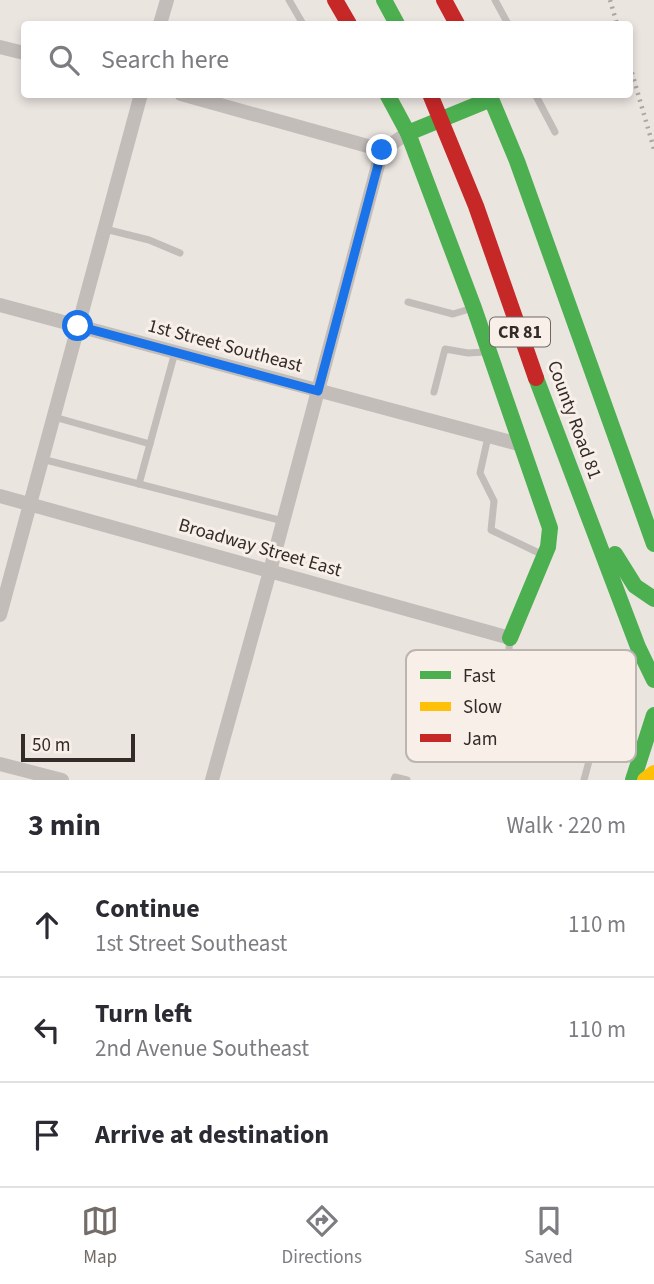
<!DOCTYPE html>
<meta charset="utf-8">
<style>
body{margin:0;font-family:"Source Sans 3",sans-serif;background:#f2f2f3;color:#2b2b33}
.scale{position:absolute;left:21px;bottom:18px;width:114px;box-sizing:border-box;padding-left:7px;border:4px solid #332b28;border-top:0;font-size:19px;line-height:24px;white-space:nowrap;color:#332b28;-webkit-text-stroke:5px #f7efe8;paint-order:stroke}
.stop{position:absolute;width:21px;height:21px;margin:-16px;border:5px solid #1a73e8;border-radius:50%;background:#fff}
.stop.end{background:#1a73e8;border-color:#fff;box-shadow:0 2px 7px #0008}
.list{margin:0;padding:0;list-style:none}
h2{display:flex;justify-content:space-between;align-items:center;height:91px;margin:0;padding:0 28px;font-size:30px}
h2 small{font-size:23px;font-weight:400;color:#7c7c81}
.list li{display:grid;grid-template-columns:46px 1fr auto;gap:21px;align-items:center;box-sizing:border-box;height:105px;padding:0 28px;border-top:2px solid #e1e1e2}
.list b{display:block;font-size:26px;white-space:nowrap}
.list p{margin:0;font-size:23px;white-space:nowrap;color:#7c7c81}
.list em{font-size:23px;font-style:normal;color:#7c7c81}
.icon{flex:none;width:38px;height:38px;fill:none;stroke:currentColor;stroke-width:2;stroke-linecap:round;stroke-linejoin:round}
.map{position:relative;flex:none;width:654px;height:780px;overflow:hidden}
.search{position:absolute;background:#fff;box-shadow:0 4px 10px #0003;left:21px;right:21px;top:21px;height:77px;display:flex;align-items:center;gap:18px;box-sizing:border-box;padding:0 24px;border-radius:7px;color:#7c7c81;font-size:26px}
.sheet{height:406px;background:#fff}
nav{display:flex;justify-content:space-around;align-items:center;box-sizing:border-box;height:98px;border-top:2px solid #e1e1e2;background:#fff;font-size:19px;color:#7c7c81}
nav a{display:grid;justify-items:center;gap:4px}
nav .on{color:#736c68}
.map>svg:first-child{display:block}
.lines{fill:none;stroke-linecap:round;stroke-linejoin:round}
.lane{stroke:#c3bdba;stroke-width:7}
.street{stroke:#c3bdba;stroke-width:14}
.fast{stroke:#4caf50;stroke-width:16}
.slow{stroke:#ffc107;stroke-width:16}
.jam{stroke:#c62828;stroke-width:16}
.rail{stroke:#aba6a4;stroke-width:4.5;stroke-dasharray:2 5;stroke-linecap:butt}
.route{stroke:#1a73e8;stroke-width:9}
.labels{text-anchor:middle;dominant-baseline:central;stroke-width:6;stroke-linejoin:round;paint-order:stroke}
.shield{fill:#f7efe8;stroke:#6e6662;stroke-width:2}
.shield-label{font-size:18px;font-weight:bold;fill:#332b28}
.street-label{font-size:19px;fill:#332b28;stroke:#f7efe8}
.key{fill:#f7efe8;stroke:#bcb4ae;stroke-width:2}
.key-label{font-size:19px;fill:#332b28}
</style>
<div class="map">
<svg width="654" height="780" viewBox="0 0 654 780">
<rect width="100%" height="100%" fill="#ebe5e0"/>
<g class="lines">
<g class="lane">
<polyline points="289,0 303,24"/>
<polyline points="495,0 508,24"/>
<polyline points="535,94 555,132"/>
<polyline points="105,229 149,240 180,253"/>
<polyline points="408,302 453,314 473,308"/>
<polyline points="434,392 445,349 468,353 485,352"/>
<polyline points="54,417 150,444"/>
<polyline points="488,437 480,473 494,501 491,530 541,554"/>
<polyline points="42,459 283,521"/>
<polyline points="139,484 175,352"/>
<polyline points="505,672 579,693 591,699 598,711 599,723 584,780"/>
<polyline points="452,733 483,742 488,738 508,658 510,639"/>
<polyline points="394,780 395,777 407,780"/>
</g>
<g class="street">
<polyline points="160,24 167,0"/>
<polyline points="0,47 24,53"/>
<polyline points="181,94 382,150"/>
<polyline points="382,150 408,133"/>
<polyline points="0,305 522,445"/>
<polyline points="0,496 510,638"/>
<polyline points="0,615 141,94"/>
<polyline points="0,764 62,780"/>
<polyline points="212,780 270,571 382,150"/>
</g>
<g class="fast">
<polyline points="384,0 397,24"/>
<polyline points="387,94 408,133 474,308 550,528 548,547 510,638"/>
<polyline points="489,94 517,161 654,544"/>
<polyline points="408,133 491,99"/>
<polyline points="536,378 638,647 654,680"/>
<polyline points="615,554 635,586 654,599"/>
<polyline points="633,780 654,715"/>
</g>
<polyline class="slow" points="645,780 654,773"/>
<g class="jam">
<polyline points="335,0 349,24"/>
<polyline points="444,0 457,24"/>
<polyline points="430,94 476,206 536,378"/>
</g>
<g class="rail">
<polyline points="610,0 617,24"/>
<polyline points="630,66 654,149"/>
</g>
</g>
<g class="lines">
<polyline class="route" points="78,326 318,391 382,150"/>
</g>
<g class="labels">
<rect class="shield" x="490" y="317.5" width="60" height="29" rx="5"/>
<g class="shield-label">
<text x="520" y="332">CR 81</text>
</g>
<g class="street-label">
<text transform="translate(225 346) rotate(15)">1st Street Southeast</text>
<text transform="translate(574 420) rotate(70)">County Road 81</text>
<text transform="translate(260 548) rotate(16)">Broadway Street East</text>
</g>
</g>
<rect x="406" y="650" width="230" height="112" rx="10" class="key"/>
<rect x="420" y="671" width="31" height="8" fill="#4caf50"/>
<rect x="420" y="702" width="31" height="9" fill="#ffc107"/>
<rect x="420" y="734" width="31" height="8" fill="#c62828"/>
<g class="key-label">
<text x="463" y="682">Fast</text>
<text x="463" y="713">Slow</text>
<text x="463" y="745">Jam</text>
</g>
</svg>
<div class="scale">50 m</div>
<div class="stop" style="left:78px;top:326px"></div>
<div class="stop end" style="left:382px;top:150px"></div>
<div class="search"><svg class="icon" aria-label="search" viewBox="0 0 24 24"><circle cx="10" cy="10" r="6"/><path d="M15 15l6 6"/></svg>Search here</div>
</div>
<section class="sheet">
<h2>3 min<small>Walk · 220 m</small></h2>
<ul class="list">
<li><svg class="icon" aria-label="ahead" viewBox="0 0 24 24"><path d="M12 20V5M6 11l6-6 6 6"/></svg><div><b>Continue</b><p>1st Street Southeast</p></div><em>110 m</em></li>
<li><svg class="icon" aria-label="left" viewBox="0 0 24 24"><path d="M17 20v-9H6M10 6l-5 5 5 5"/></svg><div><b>Turn left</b><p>2nd Avenue Southeast</p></div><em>110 m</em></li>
<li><svg class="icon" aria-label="arrive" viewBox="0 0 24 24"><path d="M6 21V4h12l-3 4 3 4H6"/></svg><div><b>Arrive at destination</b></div></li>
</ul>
</section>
<nav>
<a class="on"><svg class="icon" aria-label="map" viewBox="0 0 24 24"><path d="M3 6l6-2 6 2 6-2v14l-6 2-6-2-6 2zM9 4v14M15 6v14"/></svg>Map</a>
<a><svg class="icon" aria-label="directions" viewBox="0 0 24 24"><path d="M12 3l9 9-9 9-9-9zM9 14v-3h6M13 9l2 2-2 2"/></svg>Directions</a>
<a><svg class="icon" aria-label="saved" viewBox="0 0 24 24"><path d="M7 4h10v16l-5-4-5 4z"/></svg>Saved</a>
</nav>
